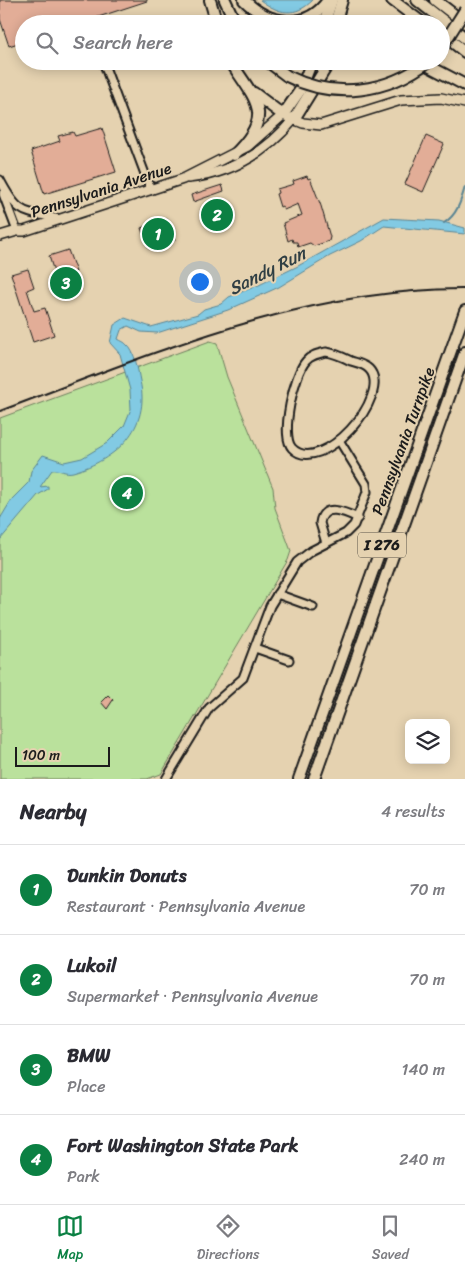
<!DOCTYPE html>
<meta charset="utf-8">
<style>
body{margin:0;font-family:Sriracha,sans-serif;background:#f2f2f3;color:#2b2b33}
.controls{position:absolute;right:15px;bottom:15px;display:grid;overflow:hidden;border-radius:8px;box-shadow:0 2px 12px #0003}
.controls button{width:45px;height:45px;display:grid;place-items:center;padding:0;border:0;border-bottom:1px solid #e1e1e2;background:#fff;color:#2b2b33;font:25px sans-serif}
.scale{position:absolute;left:15px;bottom:12px;width:95px;box-sizing:border-box;padding-left:5px;border:2px solid #1c1c1c;border-top:0;font-size:14px;line-height:18px;white-space:nowrap;color:#1c1c1c;-webkit-text-stroke:4px #e5d2b0;paint-order:stroke}
.you{position:absolute;left:199px;top:281px;width:18px;height:18px;margin:-12px;border:4px solid #fff;border-radius:50%;background:#1a73e8;box-shadow:0 0 0 8px #1a73e833}
.badge{display:grid;place-items:center;width:32px;height:32px;border-radius:50%;background:#0b8043;color:#fff;font-size:16px;font-weight:700}
.pin{position:absolute;translate:-50% -50%;border:2px solid #fff;box-shadow:0 1px 5px #0006}
.list{margin:0;padding:0;list-style:none}
h2{display:flex;justify-content:space-between;align-items:center;height:65px;margin:0;padding:0 20px;font-size:21px}
h2 small{font-size:16px;font-weight:400;color:#7c7c81}
.list li{display:grid;grid-template-columns:32px 1fr auto;gap:15px;align-items:center;box-sizing:border-box;height:90px;padding:0 20px;border-top:1px solid #e1e1e2}
.list b{display:block;font-size:19px;white-space:nowrap}
.list p{margin:0;font-size:16px;white-space:nowrap;color:#7c7c81}
.list em{font-size:16px;font-style:normal;color:#7c7c81}
.icon{flex:none;width:28px;height:28px;fill:none;stroke:currentColor;stroke-width:2;stroke-linecap:round;stroke-linejoin:round}
.map{position:relative;flex:none;width:465px;height:779px;overflow:hidden}
.search{position:absolute;background:#fff;box-shadow:0 2px 12px #0003;left:15px;right:15px;top:15px;height:55px;display:flex;align-items:center;gap:12px;box-sizing:border-box;padding:0 18px;border-radius:28px;color:#7c7c81;font-size:19px}
.sheet{height:425px;background:#fff}
nav{display:flex;justify-content:space-around;align-items:center;box-sizing:border-box;height:70px;border-top:1px solid #e1e1e2;background:#fff;font-size:14px;color:#7c7c81}
nav a{display:grid;justify-items:center;gap:2px}
nav .on{color:#0b8043}
.map>svg:first-child{display:block}
.green{fill:#bae19c;stroke:#6b7e5c}
.water{fill:#82cae3;stroke:#598493}
.lines{fill:none;stroke-linecap:round;stroke-linejoin:round}
.stream{stroke:#598493;stroke-width:2}
.building{fill:#e2ad97;stroke:#1c1c1c}
.minor-casing{stroke:#1c1c1c;stroke-width:11}
.major-casing{stroke:#1c1c1c;stroke-width:12}
.highway-casing{stroke:#1c1c1c;stroke-width:14}
.minor{stroke:#e5d2b0;stroke-width:7}
.major{stroke:#e5d2b0;stroke-width:9}
.highway{stroke:#e5d2b0;stroke-width:10}
.rail{stroke:#1c1c1c;stroke-width:2}
.highway-bridge-casing{stroke:#1c1c1c;stroke-width:14;stroke-linecap:butt}
.highway-bridge{stroke:#e5d2b0;stroke-width:10}
.labels{text-anchor:middle;dominant-baseline:central;stroke-width:4;stroke-linejoin:round;paint-order:stroke}
.shield{fill:#e5d2b0;stroke:#585348;stroke-width:1}
.shield-label{font-size:15px;font-weight:bold;fill:#1c1c1c}
.street-label{font-size:16px;fill:#1c1c1c;stroke:#e5d2b0}
.water-label{font-size:18px;font-style:italic;fill:#303f44;stroke:#e5d2b0}
</style>
<div class="map">
<svg width="465" height="779" viewBox="0 0 465 779">
<rect width="100%" height="100%" fill="#e5d2b0"/>
<filter id="ink" filterUnits="userSpaceOnUse"><feTurbulence type="fractalNoise" baseFrequency=".02" numOctaves="2"/><feDisplacementMap in="SourceGraphic" scale="10" xChannelSelector="R" yChannelSelector="G"/><feConvolveMatrix kernelMatrix="1 2 1 2 8 2 1 2 1" color-interpolation-filters="sRGB"/></filter>
<g filter="url(#ink)">
<polygon class="green" points="210,341 217,343 227,377 273,488 275,508 291,551 288,560 161,774 147,779 0,779 0,418"/>
<g class="water">
<path d="M260,0H313C295,18 279,14 260,0Z"/>
<path d="M384,218L439,221L465,228V234L384,226L361,241L330,256L279,287L228,310L157,333L141,332L128,326L121,330L118,339C121,341 125,342 127,345C135,351 138,371 140,381C151,428 116,460 73,472C65,474 60,469 52,470L40,487L48,486V489L38,495L0,540V519L12,499L29,482L31,471L43,455L64,462L82,458L107,443L124,426L131,409L130,390L120,354L110,343L114,325L125,318L151,327L198,314L204,309L221,304L229,297L259,285L298,266Z"/>
</g>
<g class="lines">
<path class="stream" d="M444,223C457,215 461,201 465,187"/>
</g>
<g class="building">
<polygon points="0,0 147,0 147,1 77,24 24,24 24,41 9,46 0,19"/>
<polygon points="102,128 116,172 44,194 31,151 60,141 58,136 73,132 75,136"/>
<polygon points="426,136 444,144 423,192 405,184"/>
<polygon points="307,176 308,179 310,178 321,206 330,237 329,241 314,246 310,243 298,247 297,242 293,242 292,239 288,241 283,223 302,215 298,204 284,210 282,206 280,207 276,194 278,193 277,189 294,184 293,181"/>
<polygon points="222,185 224,191 193,202 191,195"/>
<polygon points="222,206 227,219 211,224 207,212"/>
<polygon points="167,219 175,240 149,249 141,228"/>
<polygon points="68,250 76,272 72,273 78,293 62,298 49,256"/>
<polygon points="28,269 34,287 27,290 34,311 45,308 54,335 33,342 11,274"/>
<polygon points="108,695 113,700 107,709 101,702"/>
</g>
<g class="lines">
<g class="minor-casing">
<g id="minor">
<polyline points="105,67 151,190"/>
<path d="M0,180C19,216 22,211 60,219"/>
<polyline points="3,194 17,231"/>
<path d="M326,352C335,353 343,357 351,361C357,363 364,364 369,369C394,395 320,478 292,448C280,435 294,374 306,361C311,355 318,354 326,352Z"/>
<path d="M326,543L320,523C323,502 345,512 358,518"/>
<polyline points="277,594 313,607"/>
<polyline points="255,648 289,660"/>
<polyline points="166,779 209,708 243,678 270,606 297,562 311,551 346,533 354,525 367,492 366,484 339,440"/>
</g>
</g>
<g class="major-casing">
<g id="major">
<path d="M188,178C232,173 266,153 294,119"/>
<polyline points="0,236 17,231 24,231 183,179 248,146 283,115 303,123 321,125 401,100 441,98 465,103"/>
</g>
</g>
<g class="highway-casing">
<g id="highway">
<polyline points="210,0 217,24"/>
<polyline points="225,0 236,24"/>
<path d="M244,0C268,24 306,32 328,0"/>
<polyline points="392,0 424,24"/>
<polyline points="417,0 465,38"/>
<polyline points="435,0 465,23"/>
<polyline points="324,24 332,0"/>
<polyline points="335,24 342,0"/>
<polyline points="441,33 465,52"/>
<path d="M230,61C257,102 275,115 234,155"/>
<polyline points="267,61 287,76"/>
<polyline points="419,61 465,85"/>
<polyline points="254,93 283,115 301,89 312,61"/>
<polyline points="294,119 330,61"/>
<polyline points="299,779 465,311"/>
<polyline points="314,779 465,352"/>
</g>
</g>
<use href="#minor" class="minor"/>
<use href="#major" class="major"/>
<use href="#highway" class="highway"/>
<path class="rail" d="M0,411C150,355 301,288 465,289"/>
<g class="highway-bridge-casing">
<g id="highway-bridge">
<polyline points="441,48 465,10"/>
<path d="M287,76C335,100 387,93 429,61"/>
</g>
</g>
<use href="#highway-bridge" class="highway-bridge"/>
</g>
</g>
<g class="labels">
<rect class="shield" x="358" y="532.5" width="48" height="25" rx="4"/>
<g class="shield-label">
<text x="382" y="545">I 276</text>
</g>
<g class="street-label">
<text transform="translate(101 190) rotate(-18)">Pennsylvania Avenue</text>
<text transform="translate(403 441) rotate(-70)">Pennsylvania Turnpike</text>
</g>
<g class="water-label">
<text transform="translate(267 271) rotate(-27)">Sandy Run</text>
</g>
</g>
</svg>
<div class="controls">
<button><svg class="icon" aria-label="layers" viewBox="0 0 24 24"><path d="M12 4l9 5-9 5-9-5zM3 14l9 5 9-5"/></svg></button>
</div>
<div class="scale">100 m</div>
<div class="you"></div>
<div class="pin badge" style="left:158px;top:234px">1</div>
<div class="pin badge" style="left:217px;top:215px">2</div>
<div class="pin badge" style="left:66px;top:283px">3</div>
<div class="pin badge" style="left:127px;top:493px">4</div>
<div class="search"><svg class="icon" aria-label="search" viewBox="0 0 24 24"><circle cx="10" cy="10" r="6"/><path d="M15 15l6 6"/></svg>Search here</div>
</div>
<section class="sheet">
<h2>Nearby<small>4 results</small></h2>
<ul class="list">
<li><span class="badge">1</span><div><b>Dunkin Donuts</b><p>Restaurant · Pennsylvania Avenue</p></div><em>70 m</em></li>
<li><span class="badge">2</span><div><b>Lukoil</b><p>Supermarket · Pennsylvania Avenue</p></div><em>70 m</em></li>
<li><span class="badge">3</span><div><b>BMW</b><p>Place</p></div><em>140 m</em></li>
<li><span class="badge">4</span><div><b>Fort Washington State Park</b><p>Park</p></div><em>240 m</em></li>
</ul>
</section>
<nav>
<a class="on"><svg class="icon" aria-label="map" viewBox="0 0 24 24"><path d="M3 6l6-2 6 2 6-2v14l-6 2-6-2-6 2zM9 4v14M15 6v14"/></svg>Map</a>
<a><svg class="icon" aria-label="directions" viewBox="0 0 24 24"><path d="M12 3l9 9-9 9-9-9zM9 14v-3h6M13 9l2 2-2 2"/></svg>Directions</a>
<a><svg class="icon" aria-label="saved" viewBox="0 0 24 24"><path d="M7 4h10v16l-5-4-5 4z"/></svg>Saved</a>
</nav>
